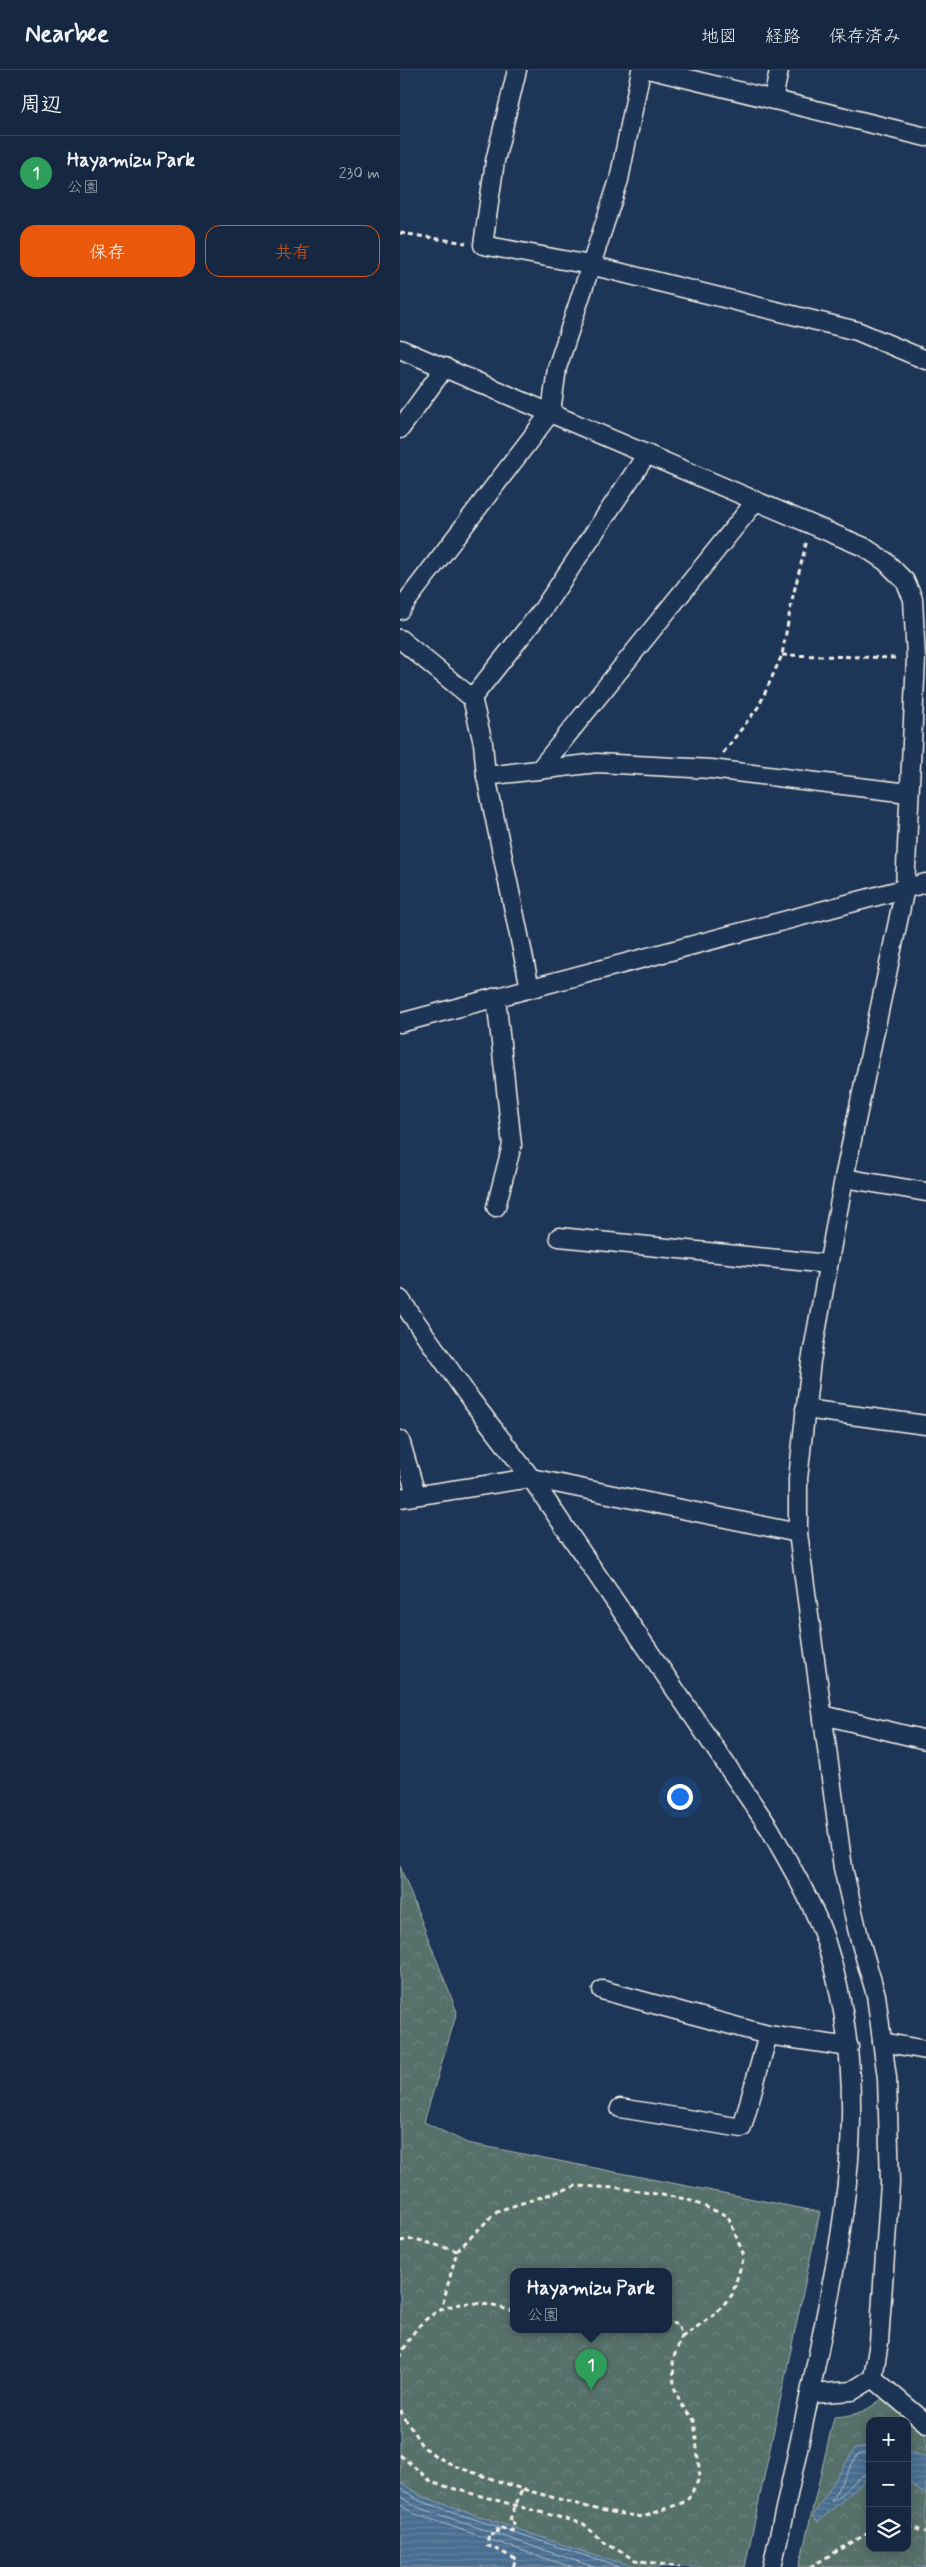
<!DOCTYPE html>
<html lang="ja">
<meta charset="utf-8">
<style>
body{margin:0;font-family:Mynerve,"Klee One",sans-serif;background:#23344c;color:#f1f3f6}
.controls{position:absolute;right:15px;bottom:15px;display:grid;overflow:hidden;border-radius:10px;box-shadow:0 2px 12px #0003}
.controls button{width:45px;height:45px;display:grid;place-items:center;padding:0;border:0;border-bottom:1px solid #35445a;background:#162841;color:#f1f3f6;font:25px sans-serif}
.you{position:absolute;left:279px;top:1726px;width:18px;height:18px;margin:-12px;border:4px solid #fff;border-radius:50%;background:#1a73e8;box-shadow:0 0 0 8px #1a73e833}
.badge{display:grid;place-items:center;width:32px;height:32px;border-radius:50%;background:#ea580c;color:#fff;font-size:16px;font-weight:700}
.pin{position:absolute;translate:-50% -41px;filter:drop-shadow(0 1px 2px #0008)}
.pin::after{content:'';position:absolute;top:26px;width:18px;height:15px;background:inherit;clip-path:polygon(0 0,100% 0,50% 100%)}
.popup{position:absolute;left:110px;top:2198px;width:162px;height:65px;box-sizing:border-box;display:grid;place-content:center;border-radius:10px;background:#162841;filter:drop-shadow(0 1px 4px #0005);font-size:16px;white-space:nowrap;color:#9ea6b1}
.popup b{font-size:19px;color:#f1f3f6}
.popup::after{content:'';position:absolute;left:50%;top:100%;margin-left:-10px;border:10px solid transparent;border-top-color:#162841}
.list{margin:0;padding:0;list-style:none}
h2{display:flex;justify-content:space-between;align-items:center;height:65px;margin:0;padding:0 20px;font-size:21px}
h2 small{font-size:16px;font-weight:400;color:#9ea6b1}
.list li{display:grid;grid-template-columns:32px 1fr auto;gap:15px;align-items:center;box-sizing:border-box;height:75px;padding:0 20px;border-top:1px solid #35445a}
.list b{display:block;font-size:19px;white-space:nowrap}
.list p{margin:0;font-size:16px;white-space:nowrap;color:#9ea6b1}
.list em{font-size:16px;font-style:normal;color:#9ea6b1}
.actions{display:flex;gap:10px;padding:15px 20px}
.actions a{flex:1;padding:11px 0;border:1px solid #ea580c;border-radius:15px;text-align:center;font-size:18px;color:#ea580c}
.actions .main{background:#ea580c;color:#fff}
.icon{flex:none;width:28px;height:28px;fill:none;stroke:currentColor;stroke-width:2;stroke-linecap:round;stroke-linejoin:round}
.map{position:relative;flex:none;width:526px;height:2497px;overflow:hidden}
header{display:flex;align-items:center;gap:30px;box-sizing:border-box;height:70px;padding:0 25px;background:#162841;border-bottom:1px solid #35445a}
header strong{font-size:24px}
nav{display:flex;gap:28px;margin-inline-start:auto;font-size:18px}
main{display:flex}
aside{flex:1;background:#162841}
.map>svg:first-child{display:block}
.park{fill:url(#park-crowns);stroke:#a5b0aa;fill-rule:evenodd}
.water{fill:url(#water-rules);stroke:#8da2b3}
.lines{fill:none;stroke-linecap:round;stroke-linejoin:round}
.shore{stroke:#afbcc5;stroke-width:1}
.minor-casing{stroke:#f4f1e8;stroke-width:21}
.path{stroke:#f4f1e8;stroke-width:3;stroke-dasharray:5 4;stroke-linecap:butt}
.minor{stroke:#1d3557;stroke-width:18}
</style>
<header>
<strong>Nearbee</strong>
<nav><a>地図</a><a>経路</a><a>保存済み</a></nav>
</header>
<main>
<aside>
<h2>周辺<small></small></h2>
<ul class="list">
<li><span class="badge" style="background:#2e9e5b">1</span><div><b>Hayamizu Park</b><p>公園</p></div><em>230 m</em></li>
</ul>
<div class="actions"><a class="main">保存</a><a>共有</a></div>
</aside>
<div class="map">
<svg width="526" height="2497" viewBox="0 0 526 2497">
<defs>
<pattern id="park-crowns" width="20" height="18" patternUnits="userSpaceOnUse" patternTransform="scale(1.25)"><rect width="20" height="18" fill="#566f6b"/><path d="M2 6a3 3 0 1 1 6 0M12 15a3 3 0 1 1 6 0" fill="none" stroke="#6f8480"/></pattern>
<pattern id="water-rules" width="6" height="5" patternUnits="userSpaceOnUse" patternTransform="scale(1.25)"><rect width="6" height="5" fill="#486d90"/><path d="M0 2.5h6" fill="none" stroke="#6382a0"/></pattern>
</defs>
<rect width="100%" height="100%" fill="#1d3557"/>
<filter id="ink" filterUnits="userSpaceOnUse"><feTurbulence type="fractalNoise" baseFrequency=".02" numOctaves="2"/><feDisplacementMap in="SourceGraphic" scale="10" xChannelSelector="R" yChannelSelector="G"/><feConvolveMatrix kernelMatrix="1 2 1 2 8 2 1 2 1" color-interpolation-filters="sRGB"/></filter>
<g filter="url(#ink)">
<g class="park">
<path d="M0,1796L57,1942L24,2052L67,2073L420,2142L345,2497H0ZM114,2201H268V2259H114Z"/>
<path d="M486,2325L526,2358V2497H399L434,2347C456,2346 470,2340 486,2325ZM470,2351H507V2478H470Z"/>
</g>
<g class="water">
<polygon points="470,2376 470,2406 418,2452 413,2446 455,2378"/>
<polygon points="507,2381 526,2387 526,2425 507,2411"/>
<polygon points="0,2412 21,2426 199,2487 239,2497 0,2497"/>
</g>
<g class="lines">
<g class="shore">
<polyline points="470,2381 458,2384 431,2431 434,2431 460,2407 470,2402"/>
<polyline points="0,2418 20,2431 219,2497"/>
<polyline points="0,2426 17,2437 194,2497"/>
<polyline points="0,2435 15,2444 171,2497"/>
</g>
<g class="minor-casing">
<g id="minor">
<polyline points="117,0 95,91 83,175 190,195 457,261 526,290"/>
<polyline points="252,0 526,67"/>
<polyline points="373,30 379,0"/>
<polyline points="0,279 464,477 485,491 505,511 513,529 516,589 505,818 444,1108 411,1291 398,1409 398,1463 443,1798 459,1867 476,1925 487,2008 490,2113 479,2272 473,2308 452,2321 410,2324"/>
<polyline points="0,359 45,297"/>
<polyline points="0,540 151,342 157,298 219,110 241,0"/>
<polyline points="0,569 72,628 83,673 86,706 130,918"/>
<polyline points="72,628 143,539 247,384"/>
<polyline points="139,700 355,432"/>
<polyline points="86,706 197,693 311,699 508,723"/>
<polyline points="96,927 112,1075 96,1137"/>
<polyline points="0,953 526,813"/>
<polyline points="444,1108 526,1122"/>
<polyline points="159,1167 428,1194"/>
<path d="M0,1229L71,1330L131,1408L370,1759C390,1795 412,1831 425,1869C470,2006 449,2131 421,2269C406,2345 389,2421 372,2497"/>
<polyline points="405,1339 526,1355"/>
<polyline points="0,1370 16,1424"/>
<polyline points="0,1428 131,1408 398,1463"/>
<polyline points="423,1645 526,1670"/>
<polyline points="202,1920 368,1965 449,1977"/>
<polyline points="482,1972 526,1980"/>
<polyline points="220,2038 342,2058 368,1965"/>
<polyline points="473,2308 526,2353"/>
</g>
</g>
<g class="path">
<polyline points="0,163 66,173"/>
<polyline points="382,585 499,588"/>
<polyline points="323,683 359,636 382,585 392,530 407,470"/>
<polyline points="0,2171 15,2169 57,2181 41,2240"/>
<polyline points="57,2181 97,2141 176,2116 220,2118 286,2129 328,2146 344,2186 332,2225 314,2245 282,2267"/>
<polyline points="218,2259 243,2259"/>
<path d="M0,2288C13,2255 35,2234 72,2233C85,2233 100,2238 114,2241"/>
<polyline points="0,2340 22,2376 37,2387 57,2397 122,2419 199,2440 243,2447 287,2431 300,2407 294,2350 281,2334 274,2317 273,2289 282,2267 278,2254 268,2253"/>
<polyline points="0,2385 33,2413 184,2454 202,2471 235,2490 280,2497"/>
<polyline points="507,2456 526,2462"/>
<polyline points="113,2497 116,2489 87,2475 89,2463 97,2465 98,2457 112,2461 114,2453 109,2452 122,2419"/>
<polyline points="410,2497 470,2462"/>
</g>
<use href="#minor" class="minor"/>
</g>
</g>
</svg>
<div class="controls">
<button>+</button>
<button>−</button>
<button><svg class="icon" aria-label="layers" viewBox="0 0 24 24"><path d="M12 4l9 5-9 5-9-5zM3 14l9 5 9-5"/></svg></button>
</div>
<div class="you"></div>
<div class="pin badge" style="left:191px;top:2320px;background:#2e9e5b">1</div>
<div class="popup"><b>Hayamizu Park</b>公園</div>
</div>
</main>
